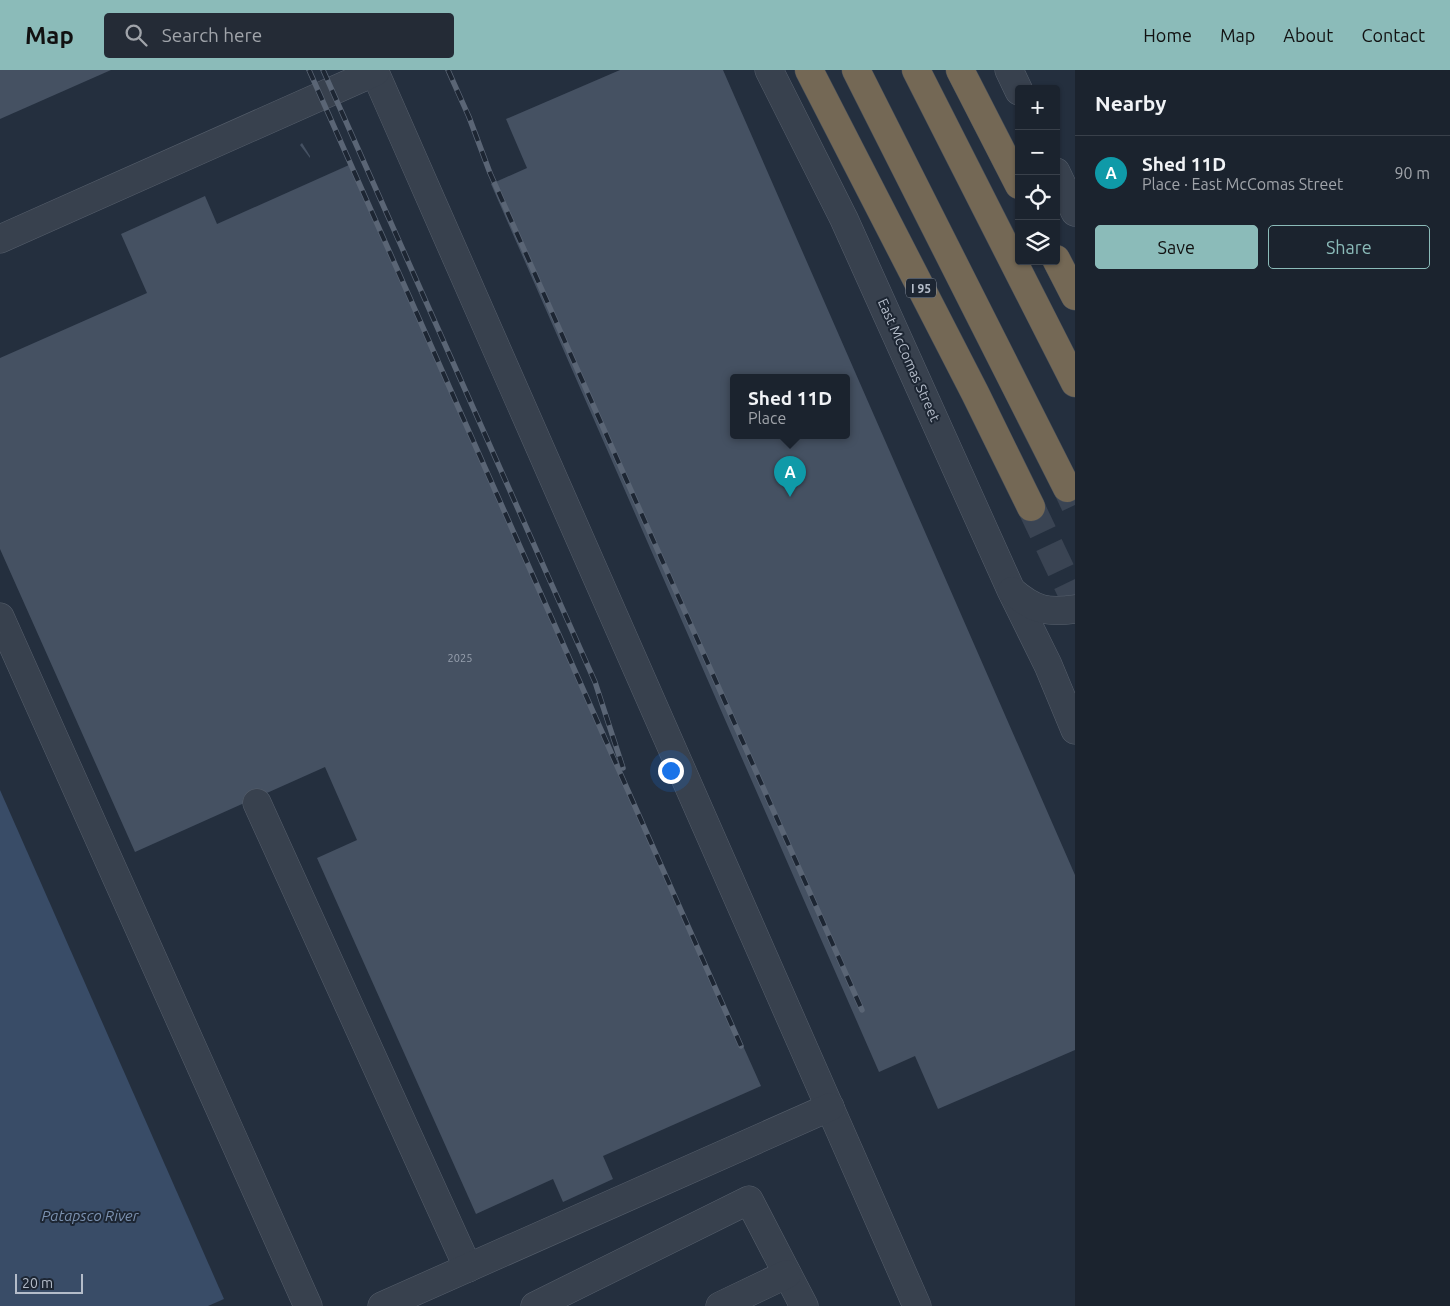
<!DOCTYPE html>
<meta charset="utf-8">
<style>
body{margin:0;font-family:Ubuntu,sans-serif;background:#242b36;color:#f1f3f6}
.controls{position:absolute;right:15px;top:15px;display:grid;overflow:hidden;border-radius:5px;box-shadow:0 1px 4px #0004}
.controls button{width:45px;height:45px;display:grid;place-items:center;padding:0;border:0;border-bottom:1px solid #39404a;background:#1b232e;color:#f1f3f6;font:25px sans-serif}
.scale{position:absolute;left:15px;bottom:12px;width:68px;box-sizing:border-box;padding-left:5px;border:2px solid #b4bcc9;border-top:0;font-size:14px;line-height:18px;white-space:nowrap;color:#b4bcc9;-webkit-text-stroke:4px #1d2633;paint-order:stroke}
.you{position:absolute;left:670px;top:700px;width:18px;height:18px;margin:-12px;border:4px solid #fff;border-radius:50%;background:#1a73e8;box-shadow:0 0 0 8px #1a73e833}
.badge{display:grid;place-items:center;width:32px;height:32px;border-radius:50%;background:#8bbbb9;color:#fff;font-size:16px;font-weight:700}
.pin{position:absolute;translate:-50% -41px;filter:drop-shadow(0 1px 2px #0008)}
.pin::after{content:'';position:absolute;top:26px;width:18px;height:15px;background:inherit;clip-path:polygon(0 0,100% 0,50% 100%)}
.popup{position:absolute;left:730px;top:304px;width:120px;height:65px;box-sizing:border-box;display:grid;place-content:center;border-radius:5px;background:#1b232e;filter:drop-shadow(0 1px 4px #0005);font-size:16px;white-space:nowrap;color:#a0a4aa}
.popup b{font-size:19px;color:#f1f3f6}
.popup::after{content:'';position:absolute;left:50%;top:100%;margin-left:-10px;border:10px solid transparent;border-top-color:#1b232e}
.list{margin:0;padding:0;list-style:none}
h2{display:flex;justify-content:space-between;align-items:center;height:65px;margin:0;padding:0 20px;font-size:21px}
h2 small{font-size:16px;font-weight:400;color:#a0a4aa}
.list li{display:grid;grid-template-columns:32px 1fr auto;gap:15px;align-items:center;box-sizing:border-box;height:75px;padding:0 20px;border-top:1px solid #39404a}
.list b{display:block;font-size:19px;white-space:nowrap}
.list p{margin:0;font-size:16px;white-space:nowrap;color:#a0a4aa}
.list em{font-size:16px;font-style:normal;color:#a0a4aa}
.actions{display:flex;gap:10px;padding:15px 20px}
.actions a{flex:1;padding:11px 0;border:1px solid #8bbbb9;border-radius:5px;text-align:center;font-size:18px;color:#8bbbb9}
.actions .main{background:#8bbbb9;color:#111}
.icon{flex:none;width:28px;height:28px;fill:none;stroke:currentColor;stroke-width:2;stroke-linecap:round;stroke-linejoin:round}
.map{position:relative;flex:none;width:1075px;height:1236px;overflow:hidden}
header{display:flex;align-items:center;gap:30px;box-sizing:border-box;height:70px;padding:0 25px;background:#8bbbb9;color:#111}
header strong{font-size:24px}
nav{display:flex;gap:28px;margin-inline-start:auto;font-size:18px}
.search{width:350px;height:45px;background:#242b36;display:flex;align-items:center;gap:12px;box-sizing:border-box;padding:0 18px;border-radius:5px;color:#a0a4aa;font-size:19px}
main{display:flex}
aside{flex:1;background:#1b232e}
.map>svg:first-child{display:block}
.water{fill:#394c67}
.building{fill:#455162;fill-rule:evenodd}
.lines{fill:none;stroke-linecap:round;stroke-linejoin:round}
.highway-tunnel{stroke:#3a4453;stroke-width:28;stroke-dasharray:28 14;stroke-linecap:butt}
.minor-casing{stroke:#565f6c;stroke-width:29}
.highway-casing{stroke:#434c59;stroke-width:29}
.minor{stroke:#38414e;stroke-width:28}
.highway{stroke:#746855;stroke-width:28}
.rail-casing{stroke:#5a6575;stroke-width:5.5}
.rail{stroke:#1d2633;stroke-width:4;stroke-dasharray:11;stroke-linecap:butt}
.labels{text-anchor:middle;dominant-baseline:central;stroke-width:4;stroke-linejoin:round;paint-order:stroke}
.number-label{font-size:11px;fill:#98a1af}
.shield{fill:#1d2633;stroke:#878f9c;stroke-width:1}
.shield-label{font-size:12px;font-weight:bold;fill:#b4bcc9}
.street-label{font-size:14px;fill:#b4bcc9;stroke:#1d2633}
.water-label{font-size:15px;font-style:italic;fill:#7c92b1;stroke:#1d2633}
</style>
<header>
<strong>Map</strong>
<div class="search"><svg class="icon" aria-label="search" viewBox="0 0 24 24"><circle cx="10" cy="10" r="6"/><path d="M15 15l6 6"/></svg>Search here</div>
<nav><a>Home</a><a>Map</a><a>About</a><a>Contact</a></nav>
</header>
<main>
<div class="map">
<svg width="1075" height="1236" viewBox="0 0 1075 1236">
<rect width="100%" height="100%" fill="#242f3e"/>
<polygon class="water" points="0,720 224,1229 208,1236 0,1236"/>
<g class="building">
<polygon points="0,0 111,0 0,49"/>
<path d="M620,0H723L1075,805V980L938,1039L915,986L879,1002L491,114L527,98L506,49ZM734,308H846V366H734Z"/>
<polygon points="302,73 310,86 310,88 300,75"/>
<polygon points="349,95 761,1016 603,1086 613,1109 563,1132 553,1109 476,1144 317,788 357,770 325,697 135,782 0,479 0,288 147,223 121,164 205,126 217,154"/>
</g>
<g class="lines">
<g class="highway-tunnel">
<polyline points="1067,418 1075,435"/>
<polyline points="1031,437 1075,530"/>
</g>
<g class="minor-casing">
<g id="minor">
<polyline points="374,0 917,1236"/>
<polyline points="769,0 844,149 1011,520 1048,595 1075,660"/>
<polyline points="1009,0 1019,21"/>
<polyline points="1056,102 1075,142"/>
<polyline points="0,169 375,2"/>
<path d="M1012,521C1034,540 1047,543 1075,539"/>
<polyline points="0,547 308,1236"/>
<polyline points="257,733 468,1198"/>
<polyline points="382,1236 830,1037"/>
<polyline points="535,1236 749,1130 804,1236"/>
<polyline points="720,1236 787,1204"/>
</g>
</g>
<g class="highway-casing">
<g id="highway">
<polyline points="809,0 975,323 1031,437"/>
<polyline points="856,0 1067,418"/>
<polyline points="916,0 1075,313"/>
<polyline points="960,0 1019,115"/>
<polyline points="1056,189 1075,226"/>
</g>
</g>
<use href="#minor" class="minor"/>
<use href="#highway" class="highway"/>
<g class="rail-casing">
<g id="rail">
<polyline points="309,0 741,976"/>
<polyline points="323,0 595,612 623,698"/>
<polyline points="448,0 469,47 490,103 862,940"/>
</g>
</g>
<use href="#rail" class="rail"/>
</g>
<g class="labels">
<g class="number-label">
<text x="460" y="588">2025</text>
</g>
<rect class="shield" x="906" y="208.5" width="30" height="19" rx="4"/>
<g class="shield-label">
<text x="921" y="218">I 95</text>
</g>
<g class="street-label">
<text transform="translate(909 290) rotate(66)">East McComas Street</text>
</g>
<g class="water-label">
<text x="90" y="1145">Patapsco River</text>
</g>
</g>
</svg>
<div class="controls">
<button>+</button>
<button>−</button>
<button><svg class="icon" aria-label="locate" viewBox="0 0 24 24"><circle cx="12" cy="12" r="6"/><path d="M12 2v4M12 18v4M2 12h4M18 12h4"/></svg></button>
<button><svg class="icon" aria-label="layers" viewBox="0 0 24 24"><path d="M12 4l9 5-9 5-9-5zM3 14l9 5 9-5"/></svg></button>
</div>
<div class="scale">20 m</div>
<div class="you"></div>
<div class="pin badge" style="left:790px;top:427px;background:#0f9aa8">A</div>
<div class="popup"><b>Shed 11D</b>Place</div>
</div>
<aside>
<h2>Nearby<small></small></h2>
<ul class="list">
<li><span class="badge" style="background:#0f9aa8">A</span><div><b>Shed 11D</b><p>Place · East McComas Street</p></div><em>90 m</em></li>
</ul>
<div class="actions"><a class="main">Save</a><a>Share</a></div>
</aside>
</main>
